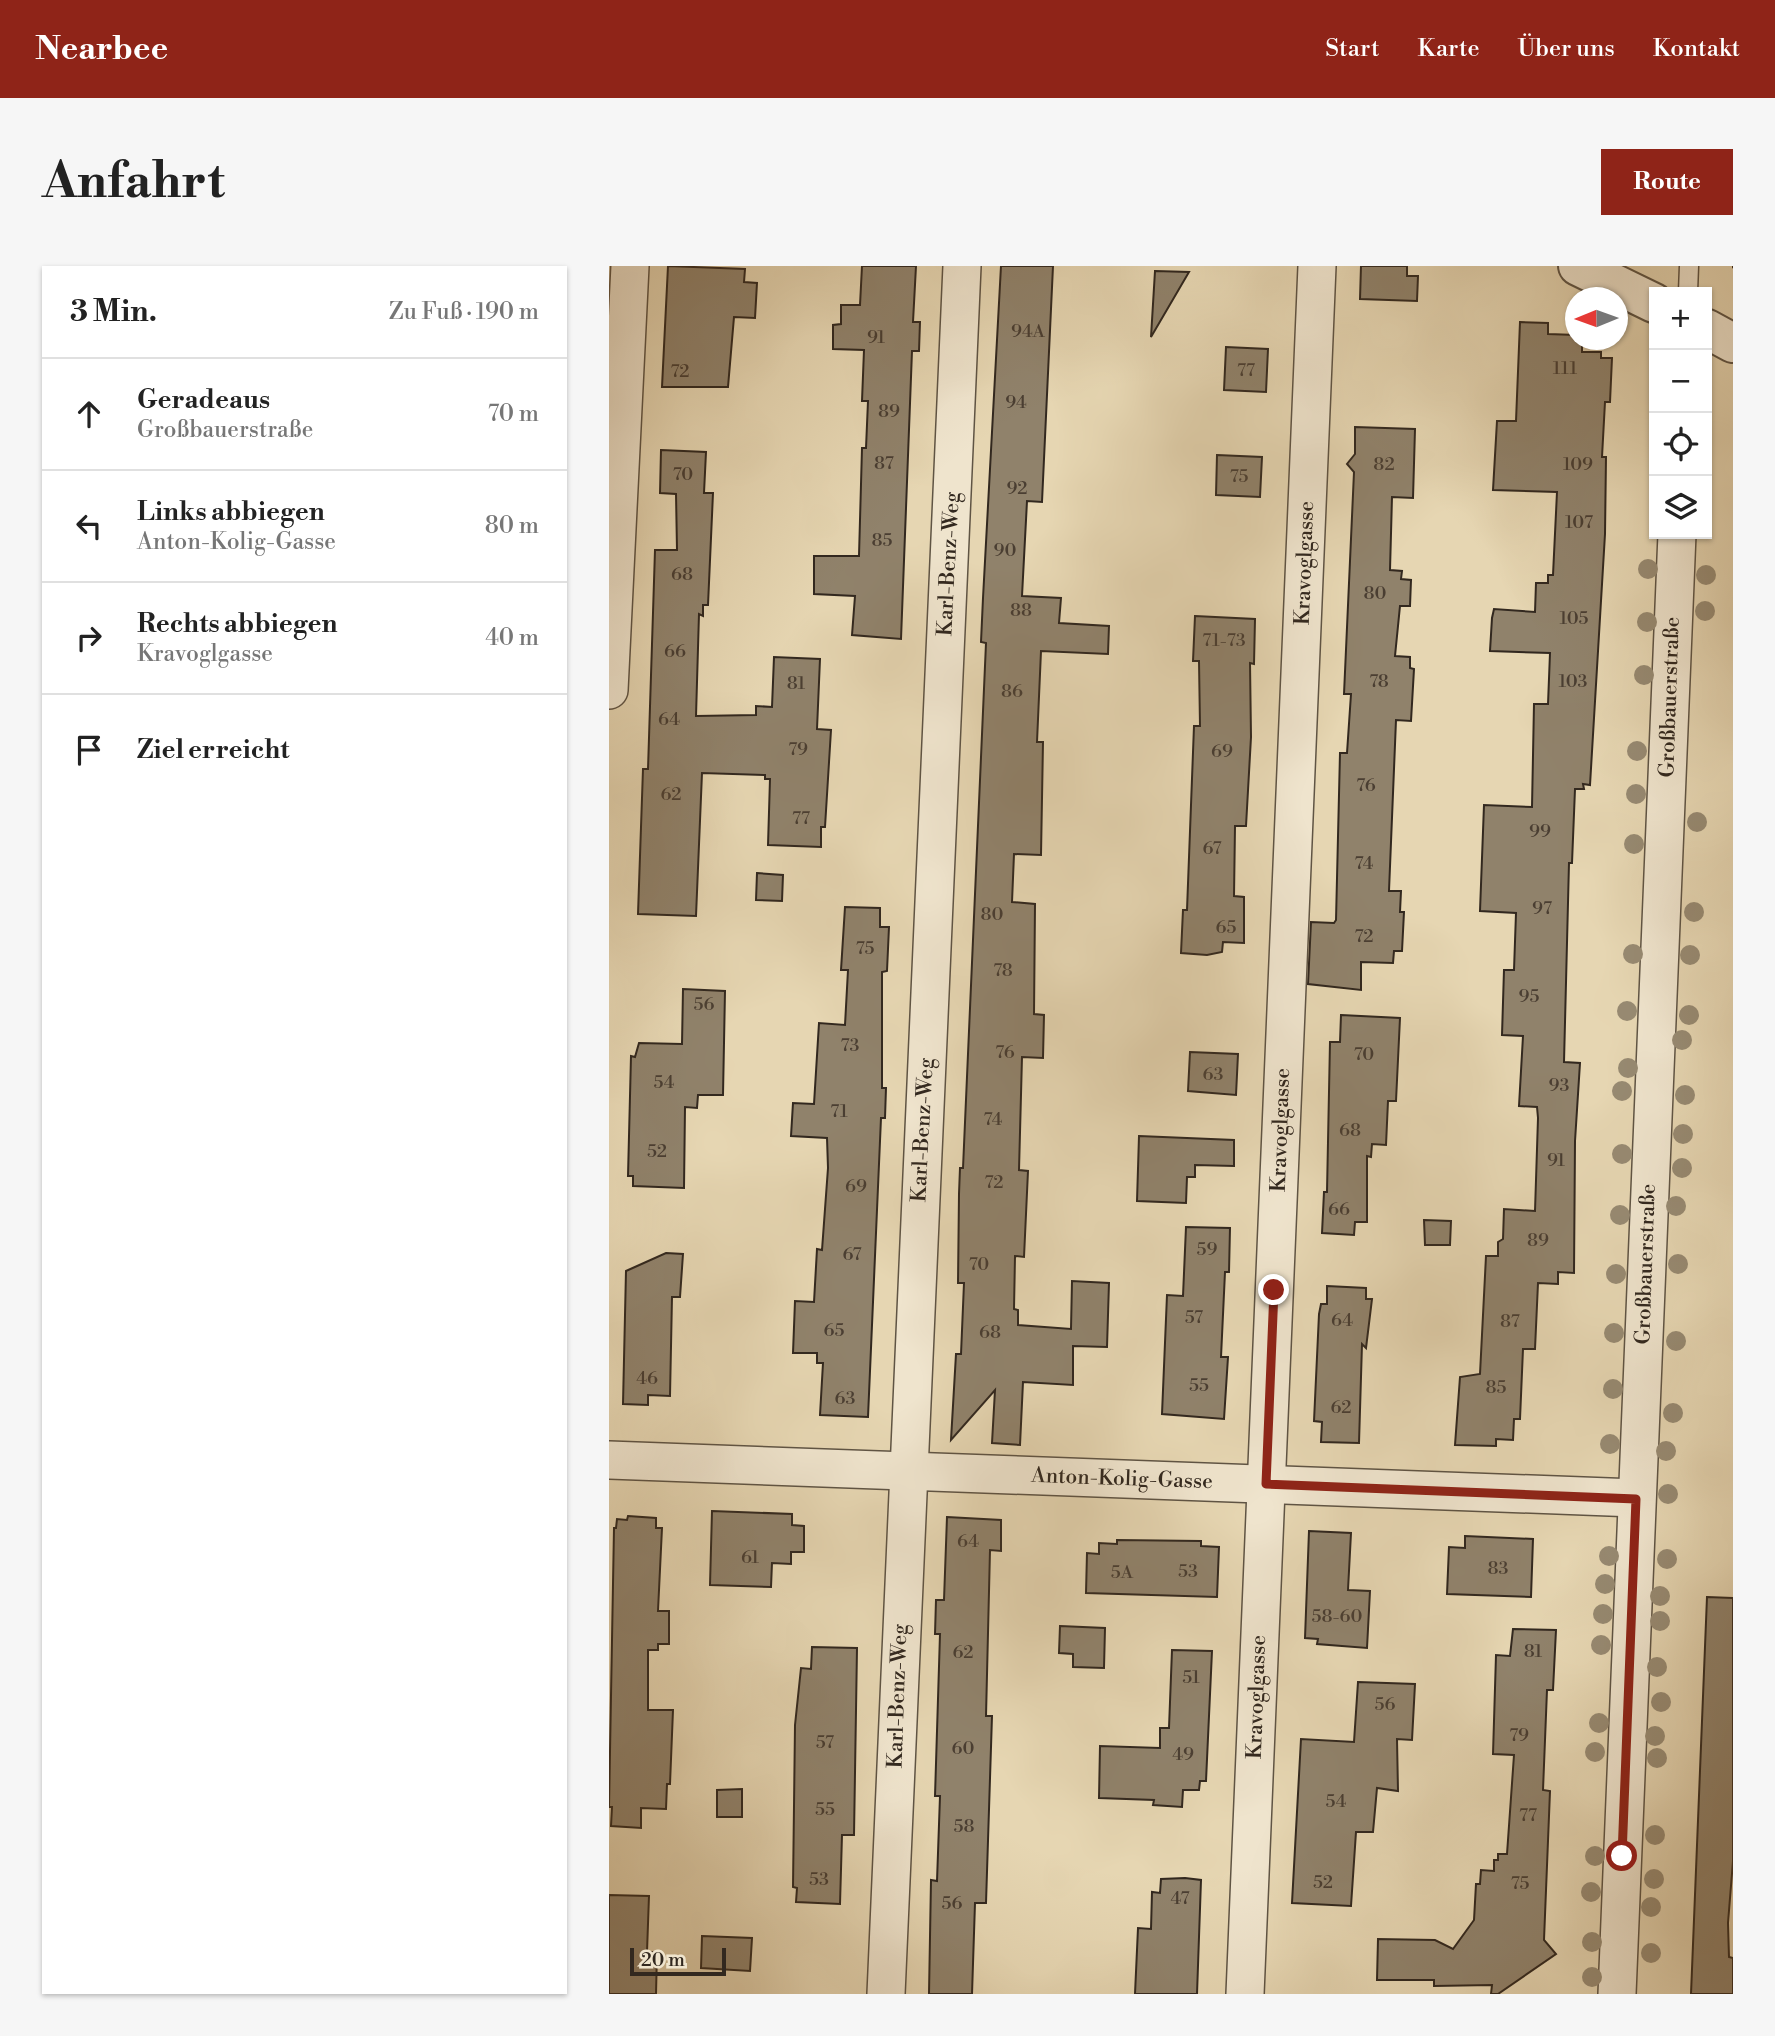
<!DOCTYPE html>
<html lang="de">
<meta charset="utf-8">
<style>
body{margin:0;font-family:"Libre Bodoni",serif;background:#f6f6f6;color:#222}
.controls{position:absolute;right:21px;top:21px;display:grid;overflow:hidden;border-radius:0px;box-shadow:0 2px 5px #0004}
.controls button{width:63px;height:63px;display:grid;place-items:center;padding:0;border:0;border-bottom:2px solid #e0e0e0;background:#fff;color:#222;font:35px sans-serif}
.compass{position:absolute;left:956px;top:21px;width:63px;height:63px;border-radius:50%;background:#fff;box-shadow:0 2px 5px #0004;rotate:269deg}
.scale{position:absolute;left:21px;bottom:18px;width:96px;box-sizing:border-box;padding-left:7px;border:4px solid #32281f;border-top:0;font-size:19px;line-height:24px;white-space:nowrap;color:#32281f;-webkit-text-stroke:5px #efe4cd;paint-order:stroke}
.stop{position:absolute;width:21px;height:21px;margin:-16px;border:5px solid #8f2418;border-radius:50%;background:#fff}
.stop.end{background:#8f2418;border-color:#fff;box-shadow:0 2px 7px #0008}
.list{margin:0;padding:0;list-style:none}
h2{display:flex;justify-content:space-between;align-items:center;height:91px;margin:0;padding:0 28px;font-size:30px}
h2 small{font-size:23px;font-weight:400;color:#767676}
.list li{display:grid;grid-template-columns:46px 1fr auto;gap:21px;align-items:center;box-sizing:border-box;height:112px;padding:0 28px;border-top:2px solid #e0e0e0}
.list b{display:block;font-size:26px;white-space:nowrap}
.list p{margin:0;font-size:23px;white-space:nowrap;color:#767676}
.list em{font-size:23px;font-style:normal;color:#767676}
.icon{flex:none;width:38px;height:38px;fill:none;stroke:currentColor;stroke-width:2;stroke-linecap:round;stroke-linejoin:round}
.map{position:relative;flex:none;width:1124px;height:1728px;overflow:hidden;border-radius:0px}
header{display:flex;align-items:center;gap:42px;box-sizing:border-box;height:98px;padding:0 35px;background:#8f2418;color:#fff}
header strong{font-size:33px}
nav{display:flex;gap:38px;margin-inline-start:auto;font-size:24px}
.intro{display:flex;align-items:center;justify-content:space-between;box-sizing:border-box;height:168px;padding:0 42px}
h1{margin:0;font-size:49px}
.button{padding:18px 32px;border-radius:0px;background:#8f2418;color:#fff;font-size:24px;font-weight:700}
main{display:flex;gap:42px;padding:0 42px}
aside{flex:1;background:#fff;border-radius:0px;box-shadow:0 2px 5px #0004}
.map>svg:first-child{display:block}
.building{fill:#90826b;stroke:#32281f;stroke-width:2}
.lines{fill:none;stroke-linecap:round;stroke-linejoin:round}
.service-casing{stroke:#5f5444;stroke-width:21}
.minor-casing{stroke:#5f5444;stroke-width:40}
.tertiary-casing{stroke:#5f5444;stroke-width:42}
.path{stroke:#32281f;stroke-width:4.5;stroke-dasharray:2 3.5;stroke-linecap:butt}
.service{stroke:#efe4cd;stroke-width:18}
.minor{stroke:#efe4cd;stroke-width:37}
.tertiary{stroke:#efe4cd;stroke-width:38}
.tree{fill:#978a72}
.route{stroke:#8f2418;stroke-width:9}
.labels{text-anchor:middle;dominant-baseline:central;stroke-width:6;stroke-linejoin:round;paint-order:stroke}
.number-label{font-size:18px;fill:#4a3e32}
.street-label{font-size:21px;fill:#32281f;stroke:#efe4cd}
</style>
<header>
<strong>Nearbee</strong>
<nav><a>Start</a><a>Karte</a><a>Über uns</a><a>Kontakt</a></nav>
</header>
<div class="intro"><h1>Anfahrt</h1><a class="button">Route</a></div>
<main>
<aside>
<h2>3 Min.<small>Zu Fuß · 190 m</small></h2>
<ul class="list">
<li><svg class="icon" aria-label="ahead" viewBox="0 0 24 24"><path d="M12 20V5M6 11l6-6 6 6"/></svg><div><b>Geradeaus</b><p>Großbauerstraße</p></div><em>70 m</em></li>
<li><svg class="icon" aria-label="left" viewBox="0 0 24 24"><path d="M17 20v-9H6M10 6l-5 5 5 5"/></svg><div><b>Links abbiegen</b><p>Anton-Kolig-Gasse</p></div><em>80 m</em></li>
<li><svg class="icon" aria-label="right" viewBox="0 0 24 24"><path d="M7 20v-9h11M14 6l5 5-5 5"/></svg><div><b>Rechts abbiegen</b><p>Kravoglgasse</p></div><em>40 m</em></li>
<li><svg class="icon" aria-label="arrive" viewBox="0 0 24 24"><path d="M6 21V4h12l-3 4 3 4H6"/></svg><div><b>Ziel erreicht</b></div></li>
</ul>
</aside>
<div class="map">
<svg width="1124" height="1728" viewBox="0 0 1124 1728">
<rect width="100%" height="100%" fill="#e6d6b2"/>
<filter id="stains"><feTurbulence type="fractalNoise" baseFrequency=".00286" numOctaves="4"/><feColorMatrix values="0 0 0 0 .2 0 0 0 0 .09 0 0 0 0 .02 0 0 0 .5 -.17"/></filter>
<radialGradient id="worn" r=".72"><stop offset=".6" stop-color="#630" stop-opacity="0"/><stop offset="1" stop-color="#630" stop-opacity=".3"/></radialGradient>
<g class="building">
<polygon points="59,0 136,3 135,16 148,17 146,52 125,51 119,121 53,121"/>
<polygon points="253,0 307,0 304,56 311,56 310,85 303,85 292,373 243,369 246,330 205,328 205,290 250,290 253,182 257,182 259,135 253,135 255,84 224,83 224,59 232,58 232,39 251,39"/>
<polygon points="392,0 444,0 433,236 418,235 413,330 452,332 450,357 500,360 499,388 432,385 428,476 434,476 432,589 405,588 403,636 426,638 425,748 435,749 434,792 413,791 410,904 419,905 415,991 406,990 405,1043 409,1044 409,1059 462,1063 463,1015 500,1017 498,1081 464,1080 464,1119 414,1116 411,1179 383,1177 386,1124 342,1174 347,1088 352,1088 355,1017 349,1017 350,928 351,902 354,902 377,377 372,376 374,332"/>
<polygon points="752,0 798,0 798,10 809,10 808,35 751,33"/>
<polygon points="546,5 580,6 542,71"/>
<polygon points="911,56 939,57 939,68 967,69 967,74 973,74 973,86 992,86 992,92 1003,92 1001,136 996,136 993,191 997,191 996,268 981,519 974,518 975,523 966,523 963,597 960,597 955,796 971,797 966,875 965,1007 949,1006 949,1018 929,1017 926,1083 914,1083 911,1153 905,1153 904,1174 887,1173 887,1180 846,1179 851,1111 871,1108 877,990 889,990 889,976 894,973 895,943 926,945 929,852 928,841 910,840 914,770 893,769 895,704 905,704 907,647 871,645 875,539 923,541 925,438 939,438 941,387 881,385 883,352 885,343 926,346 927,317 939,317 939,309 944,309 948,226 884,224 888,155 907,155"/>
<polygon points="617,81 659,83 657,126 615,124"/>
<polygon points="746,161 806,163 804,232 783,231 781,304 793,305 792,313 802,314 801,340 791,340 786,390 801,391 801,402 805,403 802,455 787,454 780,625 792,625 791,646 795,646 793,685 785,685 784,697 752,696 752,724 699,718 702,656 725,657 727,654 731,487 738,487 742,428 735,428 745,206 738,198 746,188"/>
<polygon points="52,184 97,186 95,227 104,227 99,339 94,339 94,350 90,348 87,450 147,449 147,440 163,441 165,391 211,393 208,463 222,464 216,561 212,561 212,581 159,579 161,513 156,513 156,509 93,507 87,650 29,648 34,503 39,503 46,284 68,284 67,228 51,227"/>
<polygon points="608,189 653,191 651,231 607,229"/>
<polygon points="586,350 646,353 645,398 641,397 642,471 637,560 626,560 625,630 635,631 635,677 614,676 613,686 598,689 572,687 574,644 578,644 585,460 591,460 590,395 584,395"/>
<polygon points="148,607 174,609 173,635 147,634"/>
<polygon points="236,641 271,642 271,661 280,661 278,705 273,706 273,822 277,822 276,852 272,852 259,1151 211,1149 214,1097 208,1097 208,1087 184,1087 186,1035 205,1036 208,983 213,984 219,902 218,872 182,870 184,837 205,838 210,757 236,759 239,704 232,704"/>
<polygon points="74,723 116,725 114,829 89,829 88,842 76,841 75,922 24,920 24,910 19,910 22,790 26,791 30,777 73,778"/>
<polygon points="732,749 791,752 787,835 779,835 777,879 763,878 762,891 758,890 758,956 746,956 745,969 713,967 715,926 718,926 721,776 731,776"/>
<polygon points="581,786 629,788 627,829 579,825"/>
<polygon points="530,870 625,874 625,900 586,899 586,911 578,911 577,937 528,935"/>
<polygon points="815,954 842,955 841,979 816,979"/>
<polygon points="577,961 621,962 620,1006 616,1006 612,1091 619,1091 615,1153 553,1148 558,1029 574,1030"/>
<polygon points="57,987 74,988 71,1031 63,1031 61,1130 39,1129 39,1139 14,1138 17,1005"/>
<polygon points="718,1020 757,1022 757,1033 763,1033 757,1082 753,1078 750,1177 712,1176 713,1156 705,1155 710,1048 712,1038 718,1038"/>
<polygon points="103,1245 183,1248 183,1259 195,1260 195,1286 182,1286 182,1298 163,1297 162,1321 101,1319"/>
<polygon points="19,1250 47,1252 47,1262 53,1262 49,1345 60,1345 60,1378 49,1378 49,1384 39,1384 39,1444 64,1444 61,1518 58,1518 57,1543 32,1542 32,1562 2,1560 3,1541 0,1541 5,1262 7,1262 8,1253 18,1254"/>
<polygon points="338,1251 392,1254 392,1285 381,1284 377,1450 383,1450 377,1637 366,1637 363,1728 320,1728 322,1614 328,1615 331,1530 326,1530 331,1368 326,1368 327,1334 335,1334"/>
<polygon points="700,1265 742,1267 739,1324 761,1325 758,1382 708,1378 709,1373 696,1372"/>
<polygon points="856,1270 924,1273 922,1331 838,1328 840,1281 856,1282"/>
<polygon points="508,1274 592,1275 592,1280 610,1281 608,1331 477,1327 478,1287 490,1288 490,1277 508,1278"/>
<polygon points="1098,1331 1124,1332 1124,1595 1119,1657 1120,1691 1124,1692 1124,1728 1082,1728"/>
<polygon points="451,1360 496,1362 495,1402 464,1401 464,1388 450,1387"/>
<polygon points="904,1363 947,1364 944,1424 938,1424 934,1524 941,1525 935,1674 947,1688 889,1728 882,1728 883,1719 825,1720 825,1714 768,1714 769,1673 826,1674 844,1683 865,1654 867,1618 871,1618 872,1604 885,1605 885,1594 889,1594 889,1588 898,1588 905,1489 884,1488 887,1389 901,1390"/>
<polygon points="203,1381 248,1382 245,1569 233,1569 231,1638 187,1636 188,1622 184,1621 186,1459 192,1402 202,1403"/>
<polygon points="563,1384 603,1385 597,1515 591,1515 590,1524 574,1524 573,1541 544,1539 545,1534 490,1532 491,1480 551,1482 551,1462 560,1462"/>
<polygon points="749,1416 806,1418 803,1474 788,1473 789,1525 768,1522 764,1566 747,1566 742,1640 683,1637 692,1473 745,1476"/>
<polygon points="133,1523 133,1551 108,1551 108,1524"/>
<polygon points="576,1612 592,1614 588,1728 526,1728 529,1662 542,1663 543,1626 551,1627 552,1613"/>
<polygon points="0,1629 40,1630 38,1686 48,1686 47,1728 0,1728"/>
<polygon points="93,1670 143,1672 141,1705 92,1702"/>
</g>
<g class="lines">
<g class="service-casing">
<polyline id="service" points="1079,26 1080,0"/>
</g>
<g class="minor-casing">
<g id="minor">
<polyline points="0,424 21,0"/>
<polyline points="0,1194 1027,1232"/>
<polyline points="277,1728 353,0"/>
<polyline points="636,1728 708,0"/>
<polyline points="1008,1728 1068,268"/>
</g>
</g>
<g class="tertiary-casing">
<g id="tertiary">
<polyline points="969,0 1045,37"/>
<polyline points="1098,63 1124,77"/>
</g>
</g>
<polyline class="path" points="1123,0 1124,0"/>
<use href="#service" class="service"/>
<use href="#minor" class="minor"/>
<use href="#tertiary" class="tertiary"/>
</g>
<g class="tree">
<circle cx="1039" cy="303" r="10"/>
<circle cx="1097" cy="309" r="10"/>
<circle cx="1096" cy="345" r="10"/>
<circle cx="1038" cy="356" r="10"/>
<circle cx="1035" cy="409" r="10"/>
<circle cx="1028" cy="485" r="10"/>
<circle cx="1027" cy="528" r="10"/>
<circle cx="1088" cy="556" r="10"/>
<circle cx="1025" cy="578" r="10"/>
<circle cx="1085" cy="646" r="10"/>
<circle cx="1024" cy="688" r="10"/>
<circle cx="1081" cy="689" r="10"/>
<circle cx="1018" cy="745" r="10"/>
<circle cx="1080" cy="749" r="10"/>
<circle cx="1073" cy="774" r="10"/>
<circle cx="1019" cy="802" r="10"/>
<circle cx="1013" cy="825" r="10"/>
<circle cx="1076" cy="829" r="10"/>
<circle cx="1074" cy="868" r="10"/>
<circle cx="1013" cy="888" r="10"/>
<circle cx="1073" cy="902" r="10"/>
<circle cx="1067" cy="940" r="10"/>
<circle cx="1011" cy="949" r="10"/>
<circle cx="1069" cy="998" r="10"/>
<circle cx="1007" cy="1008" r="10"/>
<circle cx="1005" cy="1067" r="10"/>
<circle cx="1067" cy="1075" r="10"/>
<circle cx="1004" cy="1123" r="10"/>
<circle cx="1064" cy="1147" r="10"/>
<circle cx="1001" cy="1178" r="10"/>
<circle cx="1057" cy="1185" r="10"/>
<circle cx="1059" cy="1228" r="10"/>
<circle cx="1000" cy="1290" r="10"/>
<circle cx="1058" cy="1293" r="10"/>
<circle cx="996" cy="1318" r="10"/>
<circle cx="1051" cy="1330" r="10"/>
<circle cx="994" cy="1348" r="10"/>
<circle cx="1051" cy="1355" r="10"/>
<circle cx="992" cy="1379" r="10"/>
<circle cx="1048" cy="1401" r="10"/>
<circle cx="1052" cy="1436" r="10"/>
<circle cx="990" cy="1457" r="10"/>
<circle cx="1046" cy="1470" r="10"/>
<circle cx="986" cy="1486" r="10"/>
<circle cx="1048" cy="1492" r="10"/>
<circle cx="1046" cy="1569" r="10"/>
<circle cx="986" cy="1590" r="10"/>
<circle cx="1045" cy="1613" r="10"/>
<circle cx="982" cy="1626" r="10"/>
<circle cx="1042" cy="1641" r="10"/>
<circle cx="983" cy="1676" r="10"/>
<circle cx="1042" cy="1687" r="10"/>
<circle cx="983" cy="1711" r="10"/>
</g>
<g class="lines">
<polyline class="route" points="665,1024 657,1218 1027,1233 1013,1590"/>
</g>
<g class="labels">
<g class="number-label">
<text x="419" y="65">94A</text>
<text x="267" y="71">91</text>
<text x="956" y="102">111</text>
<text x="637" y="104">77</text>
<text x="71" y="105">72</text>
<text x="407" y="136">94</text>
<text x="280" y="145">89</text>
<text x="275" y="197">87</text>
<text x="775" y="198">82</text>
<text x="969" y="198">109</text>
<text x="74" y="208">70</text>
<text x="630" y="210">75</text>
<text x="408" y="222">92</text>
<text x="970" y="256">107</text>
<text x="273" y="274">85</text>
<text x="396" y="284">90</text>
<text x="73" y="308">68</text>
<text x="766" y="327">80</text>
<text x="412" y="344">88</text>
<text x="965" y="352">105</text>
<text x="615" y="374">71-73</text>
<text x="66" y="385">66</text>
<text x="770" y="415">78</text>
<text x="964" y="415">103</text>
<text x="187" y="417">81</text>
<text x="403" y="425">86</text>
<text x="60" y="453">64</text>
<text x="189" y="483">79</text>
<text x="613" y="485">69</text>
<text x="757" y="519">76</text>
<text x="62" y="528">62</text>
<text x="192" y="552">77</text>
<text x="931" y="565">99</text>
<text x="603" y="582">67</text>
<text x="755" y="597">74</text>
<text x="933" y="642">97</text>
<text x="383" y="648">80</text>
<text x="617" y="661">65</text>
<text x="755" y="670">72</text>
<text x="256" y="682">75</text>
<text x="394" y="704">78</text>
<text x="920" y="730">95</text>
<text x="95" y="738">56</text>
<text x="241" y="779">73</text>
<text x="396" y="786">76</text>
<text x="755" y="788">70</text>
<text x="604" y="808">63</text>
<text x="55" y="816">54</text>
<text x="950" y="819">93</text>
<text x="230" y="845">71</text>
<text x="384" y="853">74</text>
<text x="741" y="864">68</text>
<text x="48" y="885">52</text>
<text x="947" y="894">91</text>
<text x="385" y="916">72</text>
<text x="247" y="920">69</text>
<text x="730" y="943">66</text>
<text x="929" y="974">89</text>
<text x="598" y="983">59</text>
<text x="243" y="988">67</text>
<text x="370" y="998">70</text>
<text x="585" y="1051">57</text>
<text x="733" y="1054">64</text>
<text x="901" y="1055">87</text>
<text x="225" y="1064">65</text>
<text x="381" y="1066">68</text>
<text x="38" y="1112">46</text>
<text x="590" y="1119">55</text>
<text x="887" y="1121">85</text>
<text x="236" y="1132">63</text>
<text x="732" y="1141">62</text>
<text x="359" y="1275">64</text>
<text x="141" y="1291">61</text>
<text x="889" y="1302">83</text>
<text x="579" y="1305">53</text>
<text x="513" y="1306">5A</text>
<text x="728" y="1350">58-60</text>
<text x="924" y="1385">81</text>
<text x="354" y="1386">62</text>
<text x="582" y="1411">51</text>
<text x="776" y="1438">56</text>
<text x="910" y="1469">79</text>
<text x="216" y="1476">57</text>
<text x="354" y="1482">60</text>
<text x="574" y="1488">49</text>
<text x="727" y="1535">54</text>
<text x="216" y="1543">55</text>
<text x="919" y="1549">77</text>
<text x="355" y="1560">58</text>
<text x="210" y="1613">53</text>
<text x="714" y="1616">52</text>
<text x="911" y="1617">75</text>
<text x="571" y="1632">47</text>
<text x="343" y="1637">56</text>
</g>
<g class="street-label">
<text transform="translate(696 297) rotate(-88)">Kravoglgasse</text>
<text transform="translate(340 298) rotate(-87)">Karl-Benz-Weg</text>
<text transform="translate(1061 431) rotate(-88)">Großbauerstraße</text>
<text transform="translate(314 864) rotate(-87)">Karl-Benz-Weg</text>
<text transform="translate(672 864) rotate(-88)">Kravoglgasse</text>
<text transform="translate(1037 998) rotate(-88)">Großbauerstraße</text>
<text transform="translate(513 1213) rotate(2)">Anton-Kolig-Gasse</text>
<text transform="translate(289 1430) rotate(-88)">Karl-Benz-Weg</text>
<text transform="translate(648 1431) rotate(-88)">Kravoglgasse</text>
</g>
</g>
<rect width="100%" height="100%" filter="url(#stains)"/>
<rect width="100%" height="100%" fill="url(#worn)"/>
</svg>
<div class="controls">
<button>+</button>
<button>−</button>
<button><svg class="icon" aria-label="locate" viewBox="0 0 24 24"><circle cx="12" cy="12" r="6"/><path d="M12 2v4M12 18v4M2 12h4M18 12h4"/></svg></button>
<button><svg class="icon" aria-label="layers" viewBox="0 0 24 24"><path d="M12 4l9 5-9 5-9-5zM3 14l9 5 9-5"/></svg></button>
</div>
<svg class="compass" viewBox="-18 -18 36 36"><path d="M0-13l5 13h-10z" fill="#e53935"/><path d="M0 13l5-13h-10z" fill="#767676"/></svg>
<div class="scale">20 m</div>
<div class="stop" style="left:1013px;top:1590px"></div>
<div class="stop end" style="left:665px;top:1024px"></div>
</div>
</main>
